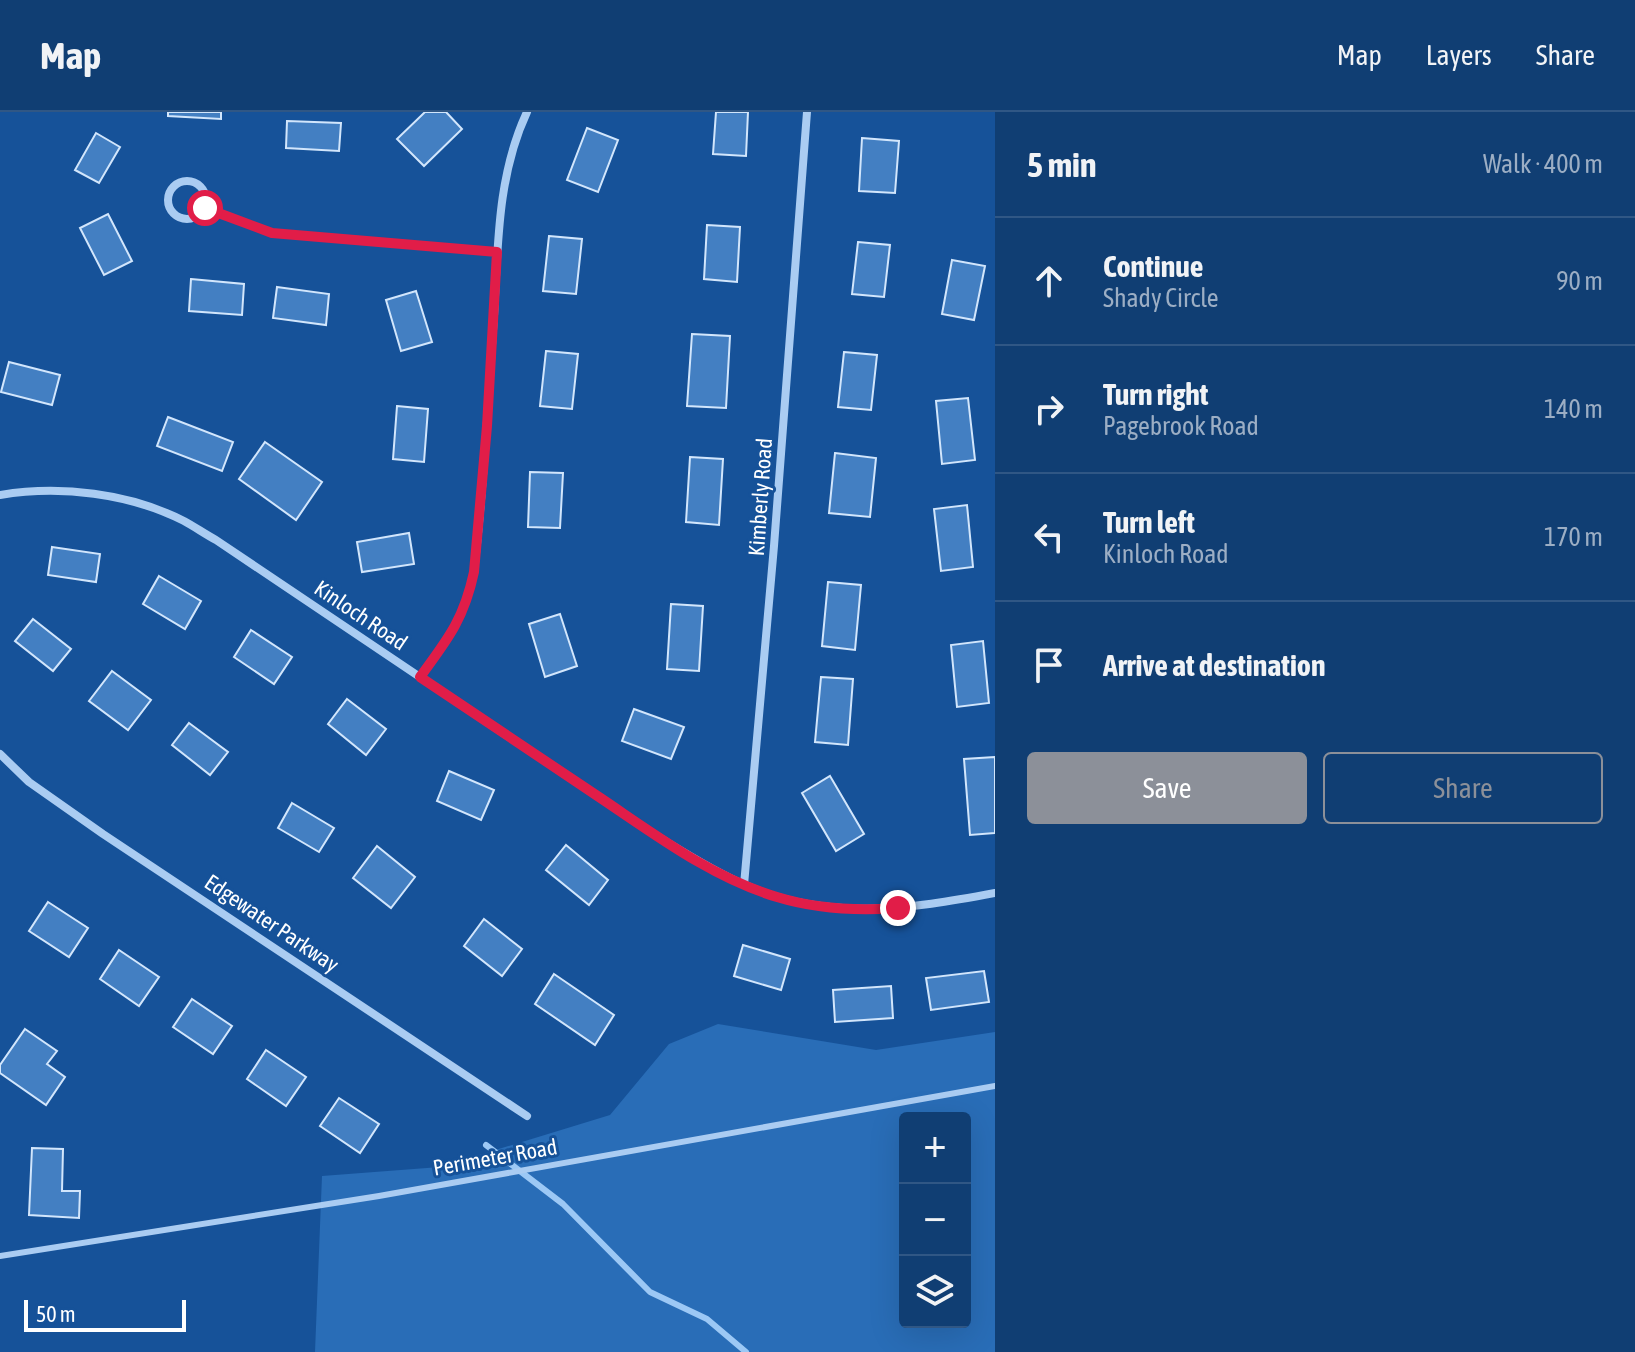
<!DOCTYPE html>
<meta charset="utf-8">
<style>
body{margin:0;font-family:"Asap Condensed",sans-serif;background:#1e497b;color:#f1f3f6}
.controls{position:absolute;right:24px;bottom:24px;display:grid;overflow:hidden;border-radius:8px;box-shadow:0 8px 32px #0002}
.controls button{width:72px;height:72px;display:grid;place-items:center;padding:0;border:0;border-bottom:2px solid #305785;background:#103e73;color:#f1f3f6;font:40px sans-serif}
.scale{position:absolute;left:24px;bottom:20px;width:162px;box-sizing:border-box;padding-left:8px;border:4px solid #fff;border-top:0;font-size:22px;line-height:28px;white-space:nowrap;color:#fff;-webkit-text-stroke:6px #165299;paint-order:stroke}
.stop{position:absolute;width:24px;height:24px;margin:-18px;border:6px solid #e11d48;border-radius:50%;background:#fff}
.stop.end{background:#e11d48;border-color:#fff;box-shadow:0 2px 8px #0008}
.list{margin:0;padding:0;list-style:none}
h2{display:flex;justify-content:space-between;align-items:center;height:104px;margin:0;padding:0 32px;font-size:34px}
h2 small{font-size:26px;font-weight:400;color:#9caec4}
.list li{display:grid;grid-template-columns:52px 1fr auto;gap:24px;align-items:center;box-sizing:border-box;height:128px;padding:0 32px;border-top:2px solid #305785}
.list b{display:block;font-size:30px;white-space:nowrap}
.list p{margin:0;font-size:26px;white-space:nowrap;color:#9caec4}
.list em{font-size:26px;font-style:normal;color:#9caec4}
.actions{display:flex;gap:16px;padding:24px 32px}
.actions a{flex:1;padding:18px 0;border:2px solid #8c9099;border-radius:8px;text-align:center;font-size:28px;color:#8c9099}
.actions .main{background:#8c9099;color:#fff}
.icon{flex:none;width:44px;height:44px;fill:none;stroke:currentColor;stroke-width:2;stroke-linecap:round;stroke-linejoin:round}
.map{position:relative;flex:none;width:995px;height:1240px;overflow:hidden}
header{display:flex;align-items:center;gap:48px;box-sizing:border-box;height:112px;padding:0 40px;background:#103e73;border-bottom:2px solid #305785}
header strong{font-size:38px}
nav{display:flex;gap:44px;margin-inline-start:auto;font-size:28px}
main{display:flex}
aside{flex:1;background:#103e73}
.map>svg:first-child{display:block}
.green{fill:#296db7;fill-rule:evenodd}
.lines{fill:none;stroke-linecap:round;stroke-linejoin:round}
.stream{stroke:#9cc8f5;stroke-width:6}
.building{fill:#437fc2;stroke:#d2e6fc;stroke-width:2}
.service{stroke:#aaccf2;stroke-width:6}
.minor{stroke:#aaccf2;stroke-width:8}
.route{stroke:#e11d48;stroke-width:10}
.labels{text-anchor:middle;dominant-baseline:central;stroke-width:6;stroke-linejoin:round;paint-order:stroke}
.street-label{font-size:22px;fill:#fff;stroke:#165299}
</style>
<header>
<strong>Map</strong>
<nav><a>Map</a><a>Layers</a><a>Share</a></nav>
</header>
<main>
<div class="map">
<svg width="995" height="1240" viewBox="0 0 995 1240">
<rect width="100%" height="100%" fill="#165299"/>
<path class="green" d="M718,912L876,938L995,920V1240H315L322,1064L440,1055L610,1003L669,932ZM905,1006H965V1210H905Z"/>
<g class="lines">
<polyline class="stream" points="486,1033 563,1092 650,1180 707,1207 746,1240"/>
</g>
<g class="building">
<polygon points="168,0 221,0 221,7 168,4"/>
<polygon points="425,0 446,0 462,17 424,54 397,27"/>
<polygon points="716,0 748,0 746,44 713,42"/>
<polygon points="287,9 341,11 339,39 286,36"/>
<polygon points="587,16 618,28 598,80 567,68"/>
<polygon points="96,21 120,35 99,71 75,58"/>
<polygon points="862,26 899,29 895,81 859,79"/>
<polygon points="108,102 132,149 104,163 80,116"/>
<polygon points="707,113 740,115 737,170 704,167"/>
<polygon points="549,124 582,127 576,182 543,179"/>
<polygon points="858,130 890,133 884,185 852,182"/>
<polygon points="952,148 985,154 974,208 942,202"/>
<polygon points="191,167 244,172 242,203 189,199"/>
<polygon points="277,175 329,182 326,213 273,206"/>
<polygon points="416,179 432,230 401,239 386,188"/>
<polygon points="692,222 730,224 726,296 687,294"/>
<polygon points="546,239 578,242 572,297 540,294"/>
<polygon points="844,240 877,243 871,298 838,295"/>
<polygon points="9,250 60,263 52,293 1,280"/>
<polygon points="968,286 975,348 942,352 936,289"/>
<polygon points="397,294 428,297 424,350 393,347"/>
<polygon points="168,305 233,330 222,359 157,334"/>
<polygon points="265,330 322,370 296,408 239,367"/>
<polygon points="835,341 876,346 870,405 829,401"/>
<polygon points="690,345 723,347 719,413 686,410"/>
<polygon points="530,360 563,361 560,416 528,415"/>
<polygon points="967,393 973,455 941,459 934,397"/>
<polygon points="409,421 414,452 362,460 357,430"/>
<polygon points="52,435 100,442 96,470 48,463"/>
<polygon points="159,464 201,489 185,517 143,492"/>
<polygon points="828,470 861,473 855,538 822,534"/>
<polygon points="671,492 703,494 699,559 667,557"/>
<polygon points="560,502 577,554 545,565 529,512"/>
<polygon points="33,507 71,537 53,559 15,529"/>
<polygon points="251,518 292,545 274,572 234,545"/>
<polygon points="983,529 989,591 957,595 951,533"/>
<polygon points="112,559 151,588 128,618 89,589"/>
<polygon points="821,565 853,567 848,633 815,630"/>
<polygon points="347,587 386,617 366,643 328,612"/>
<polygon points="634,597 684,615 671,647 622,629"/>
<polygon points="189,611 228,640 210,663 172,633"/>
<polygon points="995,645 995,721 970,723 964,647"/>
<polygon points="449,659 494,678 481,708 437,689"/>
<polygon points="830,664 864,722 836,739 802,681"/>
<polygon points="292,691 334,716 319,740 278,716"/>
<polygon points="566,733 608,768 589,793 546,758"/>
<polygon points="377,734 415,765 391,796 353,766"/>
<polygon points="48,790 88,816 69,845 29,819"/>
<polygon points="484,807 522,837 502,864 464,834"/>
<polygon points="743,833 790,847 781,878 734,864"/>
<polygon points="119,838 159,865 139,894 100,867"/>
<polygon points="984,859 989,890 931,898 926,866"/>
<polygon points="554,862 614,903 595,933 535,892"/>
<polygon points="891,874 893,906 835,910 833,878"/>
<polygon points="192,887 232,914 213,942 173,915"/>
<polygon points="25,917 57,939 47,952 65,965 46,993 0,961 0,953"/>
<polygon points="266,938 306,965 286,994 247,967"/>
<polygon points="339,986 379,1012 360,1041 320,1014"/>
<polygon points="32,1036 63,1037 62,1079 80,1079 79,1106 29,1103"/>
</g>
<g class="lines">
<polyline class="service" points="0,1144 379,1084 995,974"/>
<g class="minor">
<circle cx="187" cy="88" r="19"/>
<polyline points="205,96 272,121 497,140"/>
<path d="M0,383C60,373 129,381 184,409C195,415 205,422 216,428L652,721C682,739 711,758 743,772C825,810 910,797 995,781"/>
<path d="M420,565C448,527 464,506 474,460C484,375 488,289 494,204C498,135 497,64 527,0"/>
<polyline points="0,642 29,670 103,722 527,1004"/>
<polyline points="744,773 774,434 807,0"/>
</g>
</g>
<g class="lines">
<path class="route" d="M205,96L272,121L497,140L487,314L474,460C464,507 448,527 420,565C480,605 541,646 602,687C657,724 713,766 777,785C816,797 857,799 898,796"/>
</g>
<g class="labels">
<g class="street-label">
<text transform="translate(760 385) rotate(-86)">Kimberly Road</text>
<text transform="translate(361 503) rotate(34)">Kinloch Road</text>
<text transform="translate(272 811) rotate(34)">Edgewater Parkway</text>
<text transform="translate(495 1045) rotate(-10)">Perimeter Road</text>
</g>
</g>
</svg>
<div class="controls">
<button>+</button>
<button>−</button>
<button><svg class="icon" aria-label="layers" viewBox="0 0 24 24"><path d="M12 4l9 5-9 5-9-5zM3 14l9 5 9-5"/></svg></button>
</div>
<div class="scale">50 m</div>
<div class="stop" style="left:205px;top:96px"></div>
<div class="stop end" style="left:898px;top:796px"></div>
</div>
<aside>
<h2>5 min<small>Walk · 400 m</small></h2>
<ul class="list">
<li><svg class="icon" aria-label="ahead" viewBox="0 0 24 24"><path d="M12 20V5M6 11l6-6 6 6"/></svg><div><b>Continue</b><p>Shady Circle</p></div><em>90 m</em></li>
<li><svg class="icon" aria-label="right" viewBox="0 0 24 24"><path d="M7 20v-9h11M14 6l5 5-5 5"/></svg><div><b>Turn right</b><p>Pagebrook Road</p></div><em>140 m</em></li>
<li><svg class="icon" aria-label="left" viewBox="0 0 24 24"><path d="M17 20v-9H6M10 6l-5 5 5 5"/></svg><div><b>Turn left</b><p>Kinloch Road</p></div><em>170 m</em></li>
<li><svg class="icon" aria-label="arrive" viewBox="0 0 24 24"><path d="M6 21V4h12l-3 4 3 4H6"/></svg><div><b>Arrive at destination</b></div></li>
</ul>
<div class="actions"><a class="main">Save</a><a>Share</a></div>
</aside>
</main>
